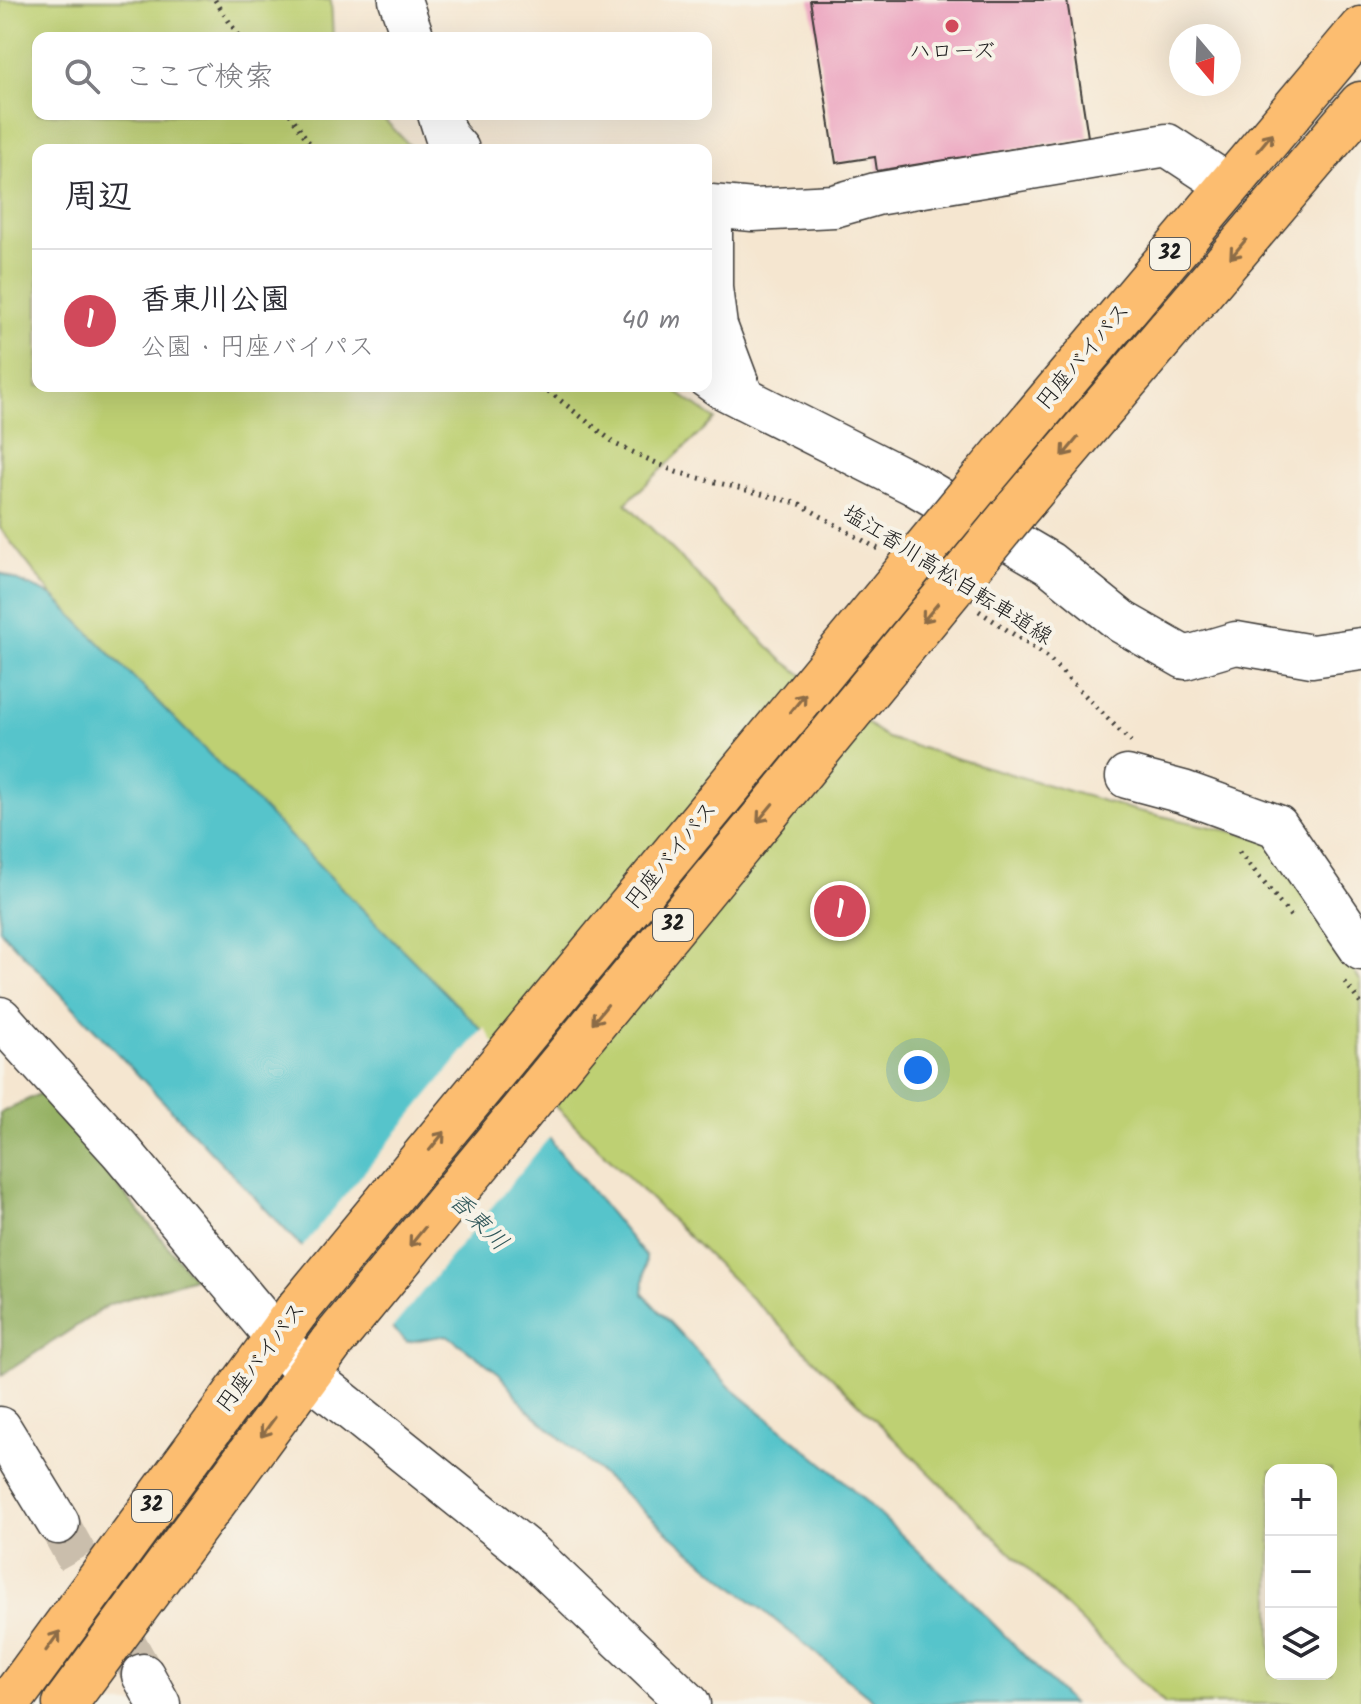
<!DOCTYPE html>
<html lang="ja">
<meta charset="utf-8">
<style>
body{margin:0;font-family:Kalam,"Klee One",sans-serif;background:#f2f2f3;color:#2b2b33}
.controls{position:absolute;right:24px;bottom:24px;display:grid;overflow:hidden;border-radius:16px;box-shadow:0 8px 32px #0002}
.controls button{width:72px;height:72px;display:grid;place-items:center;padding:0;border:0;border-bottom:2px solid #e1e1e2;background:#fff;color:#2b2b33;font:40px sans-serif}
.compass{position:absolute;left:1169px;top:24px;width:72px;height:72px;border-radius:50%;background:#fff;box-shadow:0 8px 32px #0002;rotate:161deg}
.you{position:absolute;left:918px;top:1070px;width:28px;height:28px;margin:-20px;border:6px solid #fff;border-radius:50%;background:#1a73e8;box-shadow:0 0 0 12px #1a73e833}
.badge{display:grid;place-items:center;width:52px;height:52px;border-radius:50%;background:#d1495b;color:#fff;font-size:26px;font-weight:700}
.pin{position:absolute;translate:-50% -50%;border:4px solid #fff;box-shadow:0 2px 8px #0006}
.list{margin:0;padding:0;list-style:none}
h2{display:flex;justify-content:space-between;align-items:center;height:104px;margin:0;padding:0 32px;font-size:34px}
h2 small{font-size:26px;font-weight:400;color:#7c7c81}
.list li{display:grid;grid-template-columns:52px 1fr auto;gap:24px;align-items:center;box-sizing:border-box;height:144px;padding:0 32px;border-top:2px solid #e1e1e2}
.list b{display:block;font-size:30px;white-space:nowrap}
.list p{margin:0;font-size:26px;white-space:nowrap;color:#7c7c81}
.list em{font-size:26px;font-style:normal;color:#7c7c81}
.icon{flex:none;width:44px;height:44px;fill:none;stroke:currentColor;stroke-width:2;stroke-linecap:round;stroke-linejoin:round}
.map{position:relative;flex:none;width:1361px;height:1704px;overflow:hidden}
.search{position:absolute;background:#fff;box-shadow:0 8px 32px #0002;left:32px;top:32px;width:680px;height:88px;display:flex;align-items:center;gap:20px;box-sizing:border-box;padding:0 28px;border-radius:16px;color:#7c7c81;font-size:30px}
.panel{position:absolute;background:#fff;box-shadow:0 8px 32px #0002;left:32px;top:144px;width:680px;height:248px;border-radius:16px}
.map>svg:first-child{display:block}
.green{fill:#bed073;stroke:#6d7648;stroke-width:2;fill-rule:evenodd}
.forest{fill:#96b265;stroke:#596740;stroke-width:2}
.water{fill:#56c4cb;stroke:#397074;stroke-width:2}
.pier{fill:#f5e6d0}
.building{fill:#eca5c0}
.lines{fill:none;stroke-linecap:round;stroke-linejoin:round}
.minor-tunnel{stroke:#cabeac;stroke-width:42;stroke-dasharray:42 21;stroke-linecap:butt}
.minor-casing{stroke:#3d3a37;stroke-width:45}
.highway-casing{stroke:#3d3a37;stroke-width:47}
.path{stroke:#3d3a37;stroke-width:5;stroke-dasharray:2 6;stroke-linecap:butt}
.minor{stroke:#fff;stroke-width:42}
.highway{stroke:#fcbd6f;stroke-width:44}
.highway-bridge-casing{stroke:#3d3a37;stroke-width:47;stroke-linecap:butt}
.highway-bridge{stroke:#fcbd6f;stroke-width:44}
.oneway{stroke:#8c6c46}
.poi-dot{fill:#d1495b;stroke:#f7f3e8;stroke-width:3}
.labels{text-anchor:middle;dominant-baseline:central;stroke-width:8;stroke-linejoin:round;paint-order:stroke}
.shield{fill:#f7f3e8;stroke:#5e5c59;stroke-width:2}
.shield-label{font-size:20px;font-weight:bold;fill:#1c1c1c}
.poi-label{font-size:22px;fill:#1c1c1c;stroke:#f7f3e8}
.street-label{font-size:22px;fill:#1c1c1c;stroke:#f7f3e8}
.water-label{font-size:24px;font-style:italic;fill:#305759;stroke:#f7f3e8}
</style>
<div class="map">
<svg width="1361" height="1704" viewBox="0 0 1361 1704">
<rect width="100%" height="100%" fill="#f7f3e8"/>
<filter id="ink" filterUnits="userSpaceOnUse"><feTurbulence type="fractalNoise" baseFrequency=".0125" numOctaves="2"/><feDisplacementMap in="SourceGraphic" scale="16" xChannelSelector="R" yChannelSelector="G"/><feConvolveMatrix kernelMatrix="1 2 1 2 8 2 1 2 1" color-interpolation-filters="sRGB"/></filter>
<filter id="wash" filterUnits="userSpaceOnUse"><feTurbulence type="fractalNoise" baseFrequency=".006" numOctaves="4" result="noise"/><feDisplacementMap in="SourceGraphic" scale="32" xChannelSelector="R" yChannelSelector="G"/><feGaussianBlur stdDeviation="1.8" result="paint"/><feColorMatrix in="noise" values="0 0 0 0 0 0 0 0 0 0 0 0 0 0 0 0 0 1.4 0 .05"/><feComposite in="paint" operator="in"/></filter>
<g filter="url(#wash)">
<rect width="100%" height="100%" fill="#f5e6d0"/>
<path class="green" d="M0,0H331L333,38H38V114H379L414,150H38V386H668L715,419L626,503L781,659L887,738L1134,810L1270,840L1361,982V1704H1165L513,1064L53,596L0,528ZM1271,1470H1331V1674H1271Z"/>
<polygon class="forest" points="41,1093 194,1278 110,1304 2,1375 0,1113"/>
<polygon class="water" points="0,573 53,596 486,1034 555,1146 646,1257 643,1294 730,1387 843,1480 960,1590 1072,1704 878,1704 678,1541 526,1408 499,1373 447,1335 407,1342 296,1241 0,930"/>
<polygon class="pier" points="484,1027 552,1134 389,1332 300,1250"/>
<g id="blocks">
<polygon class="building" points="810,0 1067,0 1088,137 877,171 875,157 836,163"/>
</g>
</g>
<g filter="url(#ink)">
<use href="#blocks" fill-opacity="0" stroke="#3d3a37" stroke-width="2"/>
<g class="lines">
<polyline class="minor-tunnel" points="58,1523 143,1675"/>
<g class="minor-casing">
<g id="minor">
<polyline points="400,0 413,38"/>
<polyline points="439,114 446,136 458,150"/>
<polyline points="706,376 723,388 914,484 1049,563 1122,622 1185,658 1236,643 1312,656 1361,649"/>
<polyline points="743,398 716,326 711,288 711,206 753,210 834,206 876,194 1167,145 1228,185"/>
<polyline points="1127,777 1183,792 1277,826 1361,949"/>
<polyline points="0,1018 121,1151 307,1374 531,1554 689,1704"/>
<polyline points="0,1428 58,1523"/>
<polyline points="143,1675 159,1704"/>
</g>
</g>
<g class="highway-casing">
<g id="highway">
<polyline points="981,481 1361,29"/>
<polyline points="1016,510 1361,104"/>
<polyline points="8,1704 298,1309"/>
<polyline points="65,1704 332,1342"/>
</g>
</g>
<g class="path">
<polyline points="215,0 240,38"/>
<polyline points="290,114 314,150"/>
<polyline points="542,386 617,445 676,472 800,504 878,549"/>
<polyline points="979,611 1046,656 1131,742"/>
<polyline points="1239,852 1293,919"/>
<polyline points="1345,982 1361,1004"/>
</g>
<use href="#minor" class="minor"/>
<use href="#highway" class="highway"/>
<g class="highway-bridge-casing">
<g id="highway-bridge">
<polyline points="298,1309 981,481"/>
<polyline points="332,1342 1016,510"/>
</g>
</g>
<use href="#highway-bridge" class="highway-bridge"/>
</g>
<defs><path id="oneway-shaft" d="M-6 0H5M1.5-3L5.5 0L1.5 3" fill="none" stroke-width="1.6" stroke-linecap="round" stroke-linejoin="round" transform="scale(2)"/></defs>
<g class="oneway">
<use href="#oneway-shaft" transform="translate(1265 142) rotate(-50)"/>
<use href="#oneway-shaft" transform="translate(1238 249) rotate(130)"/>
<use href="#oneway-shaft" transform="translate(1070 447) rotate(130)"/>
<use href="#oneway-shaft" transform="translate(930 613) rotate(130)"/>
<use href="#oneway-shaft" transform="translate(798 703) rotate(-51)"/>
<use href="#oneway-shaft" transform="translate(765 813) rotate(130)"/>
<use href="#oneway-shaft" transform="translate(600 1014) rotate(129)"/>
<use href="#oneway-shaft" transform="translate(437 1141) rotate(-51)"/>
<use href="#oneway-shaft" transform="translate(417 1237) rotate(129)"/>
<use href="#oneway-shaft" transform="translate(268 1427) rotate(126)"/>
<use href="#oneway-shaft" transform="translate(53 1641) rotate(-54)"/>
</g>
</g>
<circle class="poi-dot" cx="952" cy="26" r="8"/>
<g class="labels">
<g class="shield">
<rect x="1150" y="238" width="40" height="32" rx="6"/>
<rect x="653" y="909" width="40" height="32" rx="6"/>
<rect x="132" y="1490" width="40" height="32" rx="6"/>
</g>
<g class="shield-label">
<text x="1170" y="254">32</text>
<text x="673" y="925">32</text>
<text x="152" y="1506">32</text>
</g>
<g class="poi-label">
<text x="952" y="52">ハローズ</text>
</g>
<g class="street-label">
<text transform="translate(1084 357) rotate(-50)">円座バイパス</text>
<text transform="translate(947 576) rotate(32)">塩江香川高松自転車道線</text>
<text transform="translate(672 856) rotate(-51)">円座バイパス</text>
<text transform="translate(262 1358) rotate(-53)">円座バイパス</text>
</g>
<g class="water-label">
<text transform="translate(478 1222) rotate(45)">香東川</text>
</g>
</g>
</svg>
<div class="controls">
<button>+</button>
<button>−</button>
<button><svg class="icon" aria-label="layers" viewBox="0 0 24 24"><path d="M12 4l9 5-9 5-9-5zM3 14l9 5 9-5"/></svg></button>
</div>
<svg class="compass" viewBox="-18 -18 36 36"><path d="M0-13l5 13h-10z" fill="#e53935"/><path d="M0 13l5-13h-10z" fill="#7c7c81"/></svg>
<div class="you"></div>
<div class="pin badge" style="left:840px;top:911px">1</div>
<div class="search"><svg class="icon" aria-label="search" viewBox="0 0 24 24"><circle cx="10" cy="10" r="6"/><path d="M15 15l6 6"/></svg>ここで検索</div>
<section class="panel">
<h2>周辺<small></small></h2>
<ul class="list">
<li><span class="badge">1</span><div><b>香東川公園</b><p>公園 · 円座バイパス</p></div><em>40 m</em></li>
</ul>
</section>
</div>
